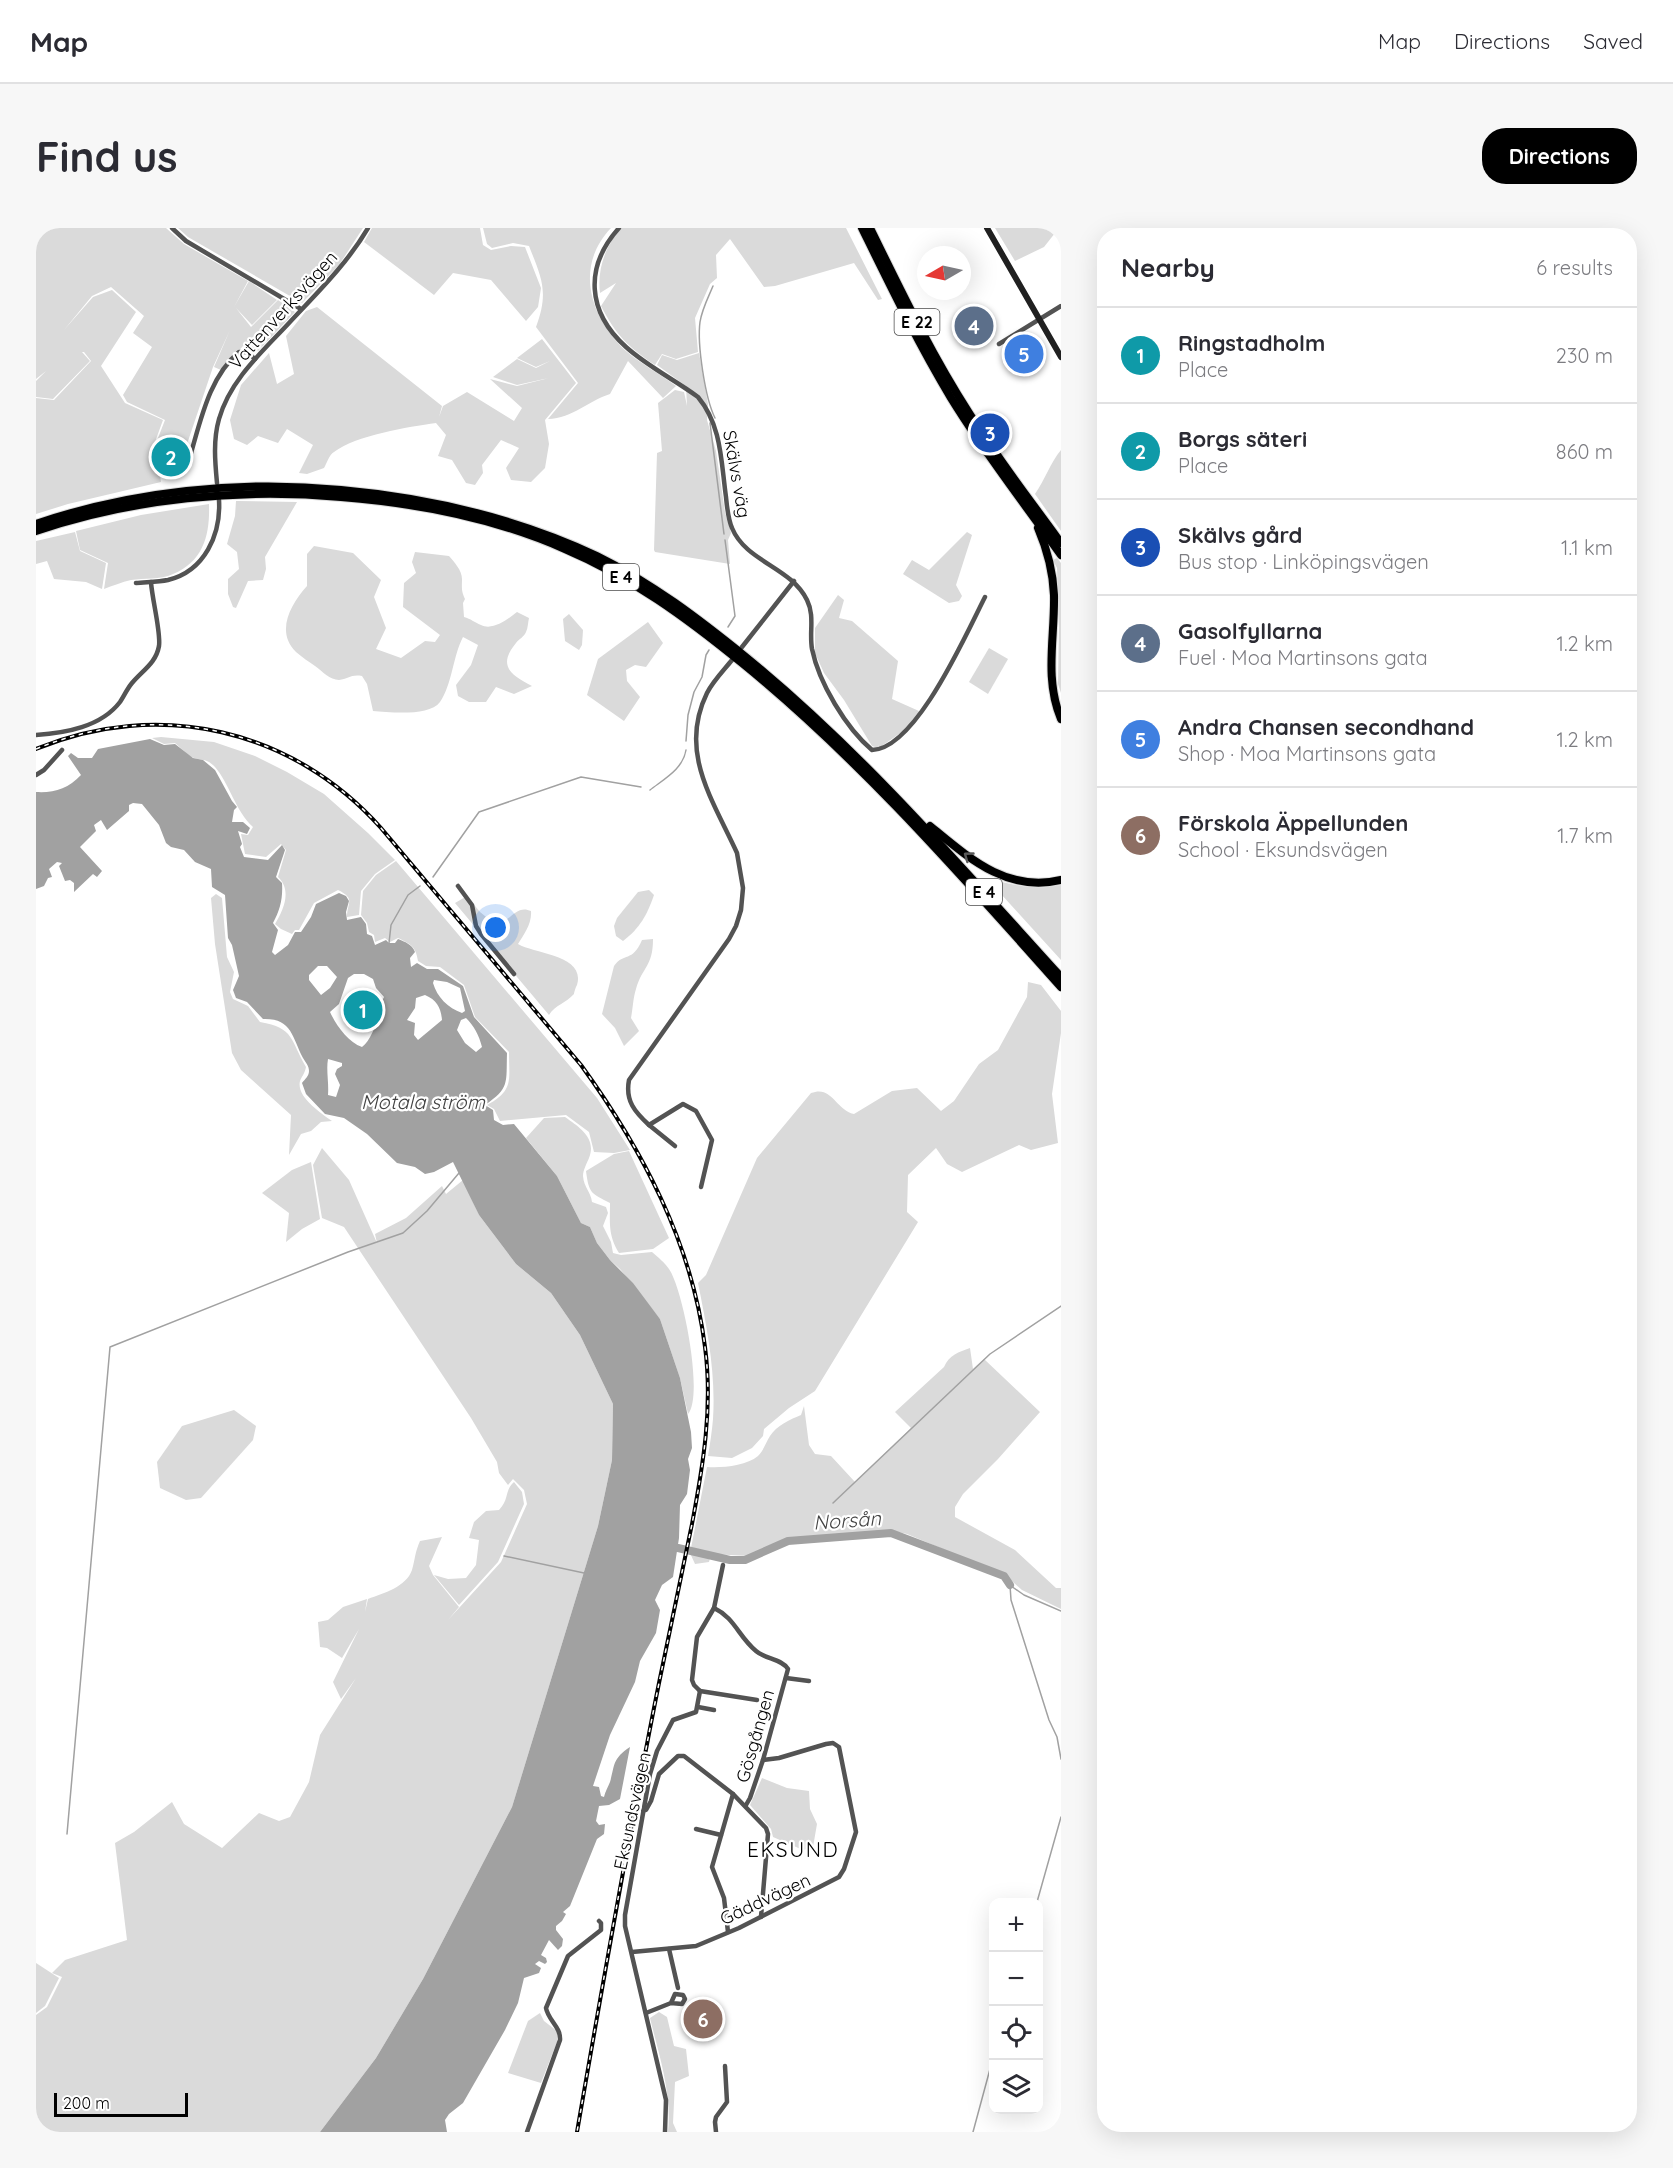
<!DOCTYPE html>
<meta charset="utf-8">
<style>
body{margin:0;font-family:Quicksand,sans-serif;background:#f7f7f7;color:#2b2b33}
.controls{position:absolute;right:18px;bottom:18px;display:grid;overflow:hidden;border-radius:12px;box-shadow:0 6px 24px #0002}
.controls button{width:54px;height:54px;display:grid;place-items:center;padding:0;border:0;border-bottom:2px solid #e1e1e2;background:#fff;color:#2b2b33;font:30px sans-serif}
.compass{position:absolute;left:881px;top:18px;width:54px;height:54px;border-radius:50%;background:#fff;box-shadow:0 6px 24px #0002;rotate:261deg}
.scale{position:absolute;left:18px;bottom:15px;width:134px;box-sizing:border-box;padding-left:6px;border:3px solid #000;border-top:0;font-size:16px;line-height:21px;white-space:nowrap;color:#000;-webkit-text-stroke:4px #fff;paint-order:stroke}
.you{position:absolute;left:460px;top:700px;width:21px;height:21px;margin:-15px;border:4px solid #fff;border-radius:50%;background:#1a73e8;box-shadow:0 0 0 9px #1a73e833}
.badge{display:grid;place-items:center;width:39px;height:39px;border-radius:50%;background:#000;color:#fff;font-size:20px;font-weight:700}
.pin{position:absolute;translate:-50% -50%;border:3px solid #fff;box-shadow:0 2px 6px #0006}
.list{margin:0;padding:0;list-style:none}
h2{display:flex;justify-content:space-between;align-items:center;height:78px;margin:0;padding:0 24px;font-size:26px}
h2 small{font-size:20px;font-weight:400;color:#7c7c81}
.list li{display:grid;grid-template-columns:39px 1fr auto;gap:18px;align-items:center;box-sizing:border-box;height:96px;padding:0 24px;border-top:2px solid #e1e1e2}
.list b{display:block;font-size:22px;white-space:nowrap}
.list p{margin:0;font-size:20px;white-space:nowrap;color:#7c7c81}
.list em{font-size:20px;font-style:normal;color:#7c7c81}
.icon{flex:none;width:33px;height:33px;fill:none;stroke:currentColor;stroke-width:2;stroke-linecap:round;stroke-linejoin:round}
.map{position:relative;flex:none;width:1025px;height:1904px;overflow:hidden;border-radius:24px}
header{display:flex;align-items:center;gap:36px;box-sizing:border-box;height:84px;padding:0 30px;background:#fff;border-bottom:2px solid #e1e1e2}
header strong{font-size:28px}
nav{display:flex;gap:33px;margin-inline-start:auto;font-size:21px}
.intro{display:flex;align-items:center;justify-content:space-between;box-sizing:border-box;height:144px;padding:0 36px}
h1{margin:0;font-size:42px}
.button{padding:15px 27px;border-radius:24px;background:#000;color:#fff;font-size:21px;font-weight:700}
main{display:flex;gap:36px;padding:0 36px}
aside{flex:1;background:#fff;border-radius:24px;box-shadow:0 6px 24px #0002}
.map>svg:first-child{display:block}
.green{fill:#dadada}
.water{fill:#a1a1a1;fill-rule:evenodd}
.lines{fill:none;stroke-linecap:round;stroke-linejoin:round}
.stream{stroke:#a1a1a1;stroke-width:1.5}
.river{stroke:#a1a1a1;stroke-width:8}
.highway-casing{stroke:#dbdbdb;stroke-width:10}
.street{stroke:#535353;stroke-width:4.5}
.secondary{stroke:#202020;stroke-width:6}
.highway{stroke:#000;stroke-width:8}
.rail-casing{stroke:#000;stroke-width:4}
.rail{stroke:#fff;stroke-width:1.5;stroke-dasharray:4.5;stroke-linecap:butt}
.oneway{stroke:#595959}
.labels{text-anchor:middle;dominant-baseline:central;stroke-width:4.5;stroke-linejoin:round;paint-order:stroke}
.shield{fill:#fff;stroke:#4c4c4c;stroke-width:1.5}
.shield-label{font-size:16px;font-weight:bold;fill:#000}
.street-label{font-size:18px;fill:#000;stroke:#fff}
.water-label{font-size:20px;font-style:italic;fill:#424242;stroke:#fff}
.quarter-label{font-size:21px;letter-spacing:1.5px;fill:#000;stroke:#fff}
</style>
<header>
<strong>Map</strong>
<nav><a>Map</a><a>Directions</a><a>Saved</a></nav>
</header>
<div class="intro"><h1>Find us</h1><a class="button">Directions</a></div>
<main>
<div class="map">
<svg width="1025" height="1904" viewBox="0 0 1025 1904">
<rect width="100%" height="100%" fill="#fff"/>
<g class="green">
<polygon points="0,0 130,0 148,16 212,53 198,79 213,53 241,72 216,97 200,80 215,99 242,72 259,84 222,123 207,118 185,142 178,139 194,102 177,139 149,222 122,210 129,192 91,174 87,167 116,119 97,105 108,88 75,59 56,68 28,102 57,69 76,62 100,84 65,138 89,175 127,192 119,214 125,254 32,276 0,286 0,170 18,172 55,133 48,124 46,124 54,133 17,171 0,169 0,153 10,143 0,151"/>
<polygon points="142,0 327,0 303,37 266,75 152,9"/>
<polygon points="336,0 444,0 447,17 455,22 475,18 489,19 505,60 502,79 490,93 455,52 417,45 398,67 328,14"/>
<path d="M447,0H575C538,39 554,89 590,123C605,136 624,146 640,158L627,170L592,133L574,166C552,173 537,190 512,191L542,155L500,99C513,64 506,51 493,18L477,15L456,20L451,16Z"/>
<path d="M586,0H810L846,71L842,72L818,35L739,58L728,59L694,11L680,27L681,50L674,56L659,90L662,124L640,131L626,126L619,137C592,119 580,107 565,78L580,55L564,65C561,42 569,17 586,0Z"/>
<polygon points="959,0 1023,0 1008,19 979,33"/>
<path d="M281,79L406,178L403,189L407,178L431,164L478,193L486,180L454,151L481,158L513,150L481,157L457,149L481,131L500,140L514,133L500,139L481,130L506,111L540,155L509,192L513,216L509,240L495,254L475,252L470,240L483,220L465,212L446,237L447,245L439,257L430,255L416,232L402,228L410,207L400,195C372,199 321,207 298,224C293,227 291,235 288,240L271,246L263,245L277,217L251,201L242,215L222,208L211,217L198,211L194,192L205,157L233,125L241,156L258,146L250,108L270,83Z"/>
<polygon points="663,125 672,176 671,192 680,223 689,284 695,305 692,312 694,336 619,324 618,322 621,225 626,223 622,175 639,162 648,164 651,178 650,158 621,137 626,127 641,132"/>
<path d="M1025,222V303L999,266C1009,252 1014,235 1025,222Z"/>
<polygon points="200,273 261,274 229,329 230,341 227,352 212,353 200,380 197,379 192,366 192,351 203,341 201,324 191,316 199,288"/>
<path d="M173,276C174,306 168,333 137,346C124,352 108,350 95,352C86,354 76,358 68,361L72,335L44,322L40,303L105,287Z"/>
<polygon points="39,304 44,323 70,335 66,361 50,354 18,351 11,333 0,336 0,313"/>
<polygon points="931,304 936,307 920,357 926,368 923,373 913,375 867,346 876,332 893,342"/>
<path d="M278,318L317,325L345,352L338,369L350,400L340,421L365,430L389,413L399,414L404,407L367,379L368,355L380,345L376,334L379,324L413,328C418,334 426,342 426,351C426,360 425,362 429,371L427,375L428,389C435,391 438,394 445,397C457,403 472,391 481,384L493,390C492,394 492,400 490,404C488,409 483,411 480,415C461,438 475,447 496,458L478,466L460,459L450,474H433L422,468L420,457L435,437L442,417L427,409C417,428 416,457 404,474C393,489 353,484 337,483L331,456L326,448C315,446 312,451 303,452C294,452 286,443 279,438C273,434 266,429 260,424C239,403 255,376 271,358V326Z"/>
<polygon points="1021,330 1025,335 1025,465 1022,456 1023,398 1021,340 1017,332"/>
<polygon points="802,367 808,372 803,390 816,393 862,433 856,471 883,483 870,501 843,520 843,517 842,520 836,518 808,472 788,445 779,425 779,400"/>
<polygon points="533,386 547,402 546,417 543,422 529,413 527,391"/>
<polygon points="612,394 627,415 610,439 599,437 590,442 591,453 604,469 588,493 551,467 562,431"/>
<polygon points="953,420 972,431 952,466 933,454"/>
<path d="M125,509L178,514L219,528L251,544L288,566L332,605L359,632L339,646L325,663L323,687L311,689C311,674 320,671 302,662L278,675L263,702H259L256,706L245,701L239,696C248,681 256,662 242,649L250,622L245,616L230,629L209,626L205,606L212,607L217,599C200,584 193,555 179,539C170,530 168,533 158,530C152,528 144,519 139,515L128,516L116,510Z"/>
<path d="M360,633L561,870L594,922L578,925L558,924L553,904L530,887L464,893L458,881L451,877C478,862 473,853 473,824L439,789L428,757L404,739L390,738L382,733C380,719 375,716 362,710L354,714L349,710L339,714L338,707L333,704L331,695L325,687L327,663L340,647Z"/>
<path d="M958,652C981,658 1001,662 1025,657V732L955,655Z"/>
<path d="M613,662L618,667C611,687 604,700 587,713L580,708L578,698L581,690L602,664Z"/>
<path d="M180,666L186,670L191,729L198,744L194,764L197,771L212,778L224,794C259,800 254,812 270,839C269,845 266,848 264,853C260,869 285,885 296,893L285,894L275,903L265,906L253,927L255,887L205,842L196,825L179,716L175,670Z"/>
<path d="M431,668L444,684L460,697C474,694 480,676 495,683C496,696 488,706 482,716C499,726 550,727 541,757C540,758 538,765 538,766C530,775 519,777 513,787L419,675Z"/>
<path d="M617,711C617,739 606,739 600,761C597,770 597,780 595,790L603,803L588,818L579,800L566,786L578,738C588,724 596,735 606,712Z"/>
<path d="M992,754L1005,757L1025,783V805L1016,866L1022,915L995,922L983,917L926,944L911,936L900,920L872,947L871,984L882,994L779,1163L753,1180L728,1201L727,1208L716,1220L696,1230L672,1228C674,1216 676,1203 677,1191C680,1145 671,1100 662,1055L670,1047L721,930L775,865C796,857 799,881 818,886L856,863L881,860L905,883L918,873L943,836L962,822L991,769Z"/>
<path d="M529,889C543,899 561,910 553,930C551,935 547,942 547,948C548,960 555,964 556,974L570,979L572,985L567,998L575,1014L577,1025L585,1027L616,1024C622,1029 629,1035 633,1041C647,1061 668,1168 652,1186L644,1150L624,1091L584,1041L574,1032L561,1015L554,999L545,995L521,948L490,910L508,890Z"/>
<path d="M286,920L313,952L341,1015L339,1006L370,990L406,958L410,966L427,952L443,987L480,1036L515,1065L544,1107L577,1176L576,1232L562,1298L476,1579L387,1751L340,1830L284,1904H0V1787L11,1779L26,1749L16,1745L29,1732L91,1712L79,1615L98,1604L136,1574L148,1596L186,1620L223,1585L243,1593L254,1589L273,1554L284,1507L320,1450L305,1471L297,1454L323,1401L306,1430L291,1420L284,1419L282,1394L292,1392L307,1379L331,1371L329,1384L332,1371C348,1365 370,1359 376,1342C379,1331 379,1324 384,1313L406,1309L393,1338L397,1347L423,1379L412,1392L465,1334L491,1276L488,1262L477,1251L472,1257L463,1245L461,1234L435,1190L308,999L286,990L277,937Z"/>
<path d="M593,923L633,1010L617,1021L583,1025C572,1007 574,995 574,975C555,965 553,966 550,943L578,926Z"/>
<polygon points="275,934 284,991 266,1001 250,1014 253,985 226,965 256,942"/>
<path d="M934,1120L937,1141L948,1131L1004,1184L962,1231L927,1266L919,1279V1289L979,1322L1020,1360H1025V1381L986,1362L969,1347L871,1306L853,1302L753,1310L713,1328L675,1326L673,1334L659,1336L654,1325L671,1239C686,1240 710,1238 722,1228C728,1222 730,1214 734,1208C740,1198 755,1191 765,1187L768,1178L773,1217L779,1226L795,1228L819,1254L875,1200L859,1184L908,1139C913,1127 923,1124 934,1120Z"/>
<polygon points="198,1182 220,1198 217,1212 165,1270 150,1272 124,1260 121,1234 146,1198"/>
<path d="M478,1254L486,1264L488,1276L462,1334L423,1377L398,1347L412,1351L430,1350L440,1337L443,1312L433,1310L438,1294L450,1283L463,1282C474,1270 468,1263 478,1254Z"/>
<polygon points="726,1550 751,1560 773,1563 774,1581 781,1596 777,1619 767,1622 737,1609 735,1601 714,1577"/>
<polygon points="0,1735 23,1750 9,1778 0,1785"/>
<path d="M623,1784L631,1789L638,1818L650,1821L653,1848L639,1854L637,1895L641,1904H632C636,1865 623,1827 614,1790Z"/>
<polygon points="504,1785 508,1793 521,1803 521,1814 505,1855 472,1845 492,1793"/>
</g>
<path class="water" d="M114,511L128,517L139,516L157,530L167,532L179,542L196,573L201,579L198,582L196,594H207L214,600L211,606L202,603L206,616L204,619L208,629L232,632L246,617L249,622L240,649L246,655C247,671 244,682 237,695L242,702L236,724L239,727L252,717L259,704H265L275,689L280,676L303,665L310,668L313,673L310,684L311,692L325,689L330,696L331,706L336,708L339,717L350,712L353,715H359L362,711C369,714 376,716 379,724L374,730L375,739L381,735L391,741H402L427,758L438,789L471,825C470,855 474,860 449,877L457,882L458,892L467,897L478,896L521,948L545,995L554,999L561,1015L574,1032L597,1055L624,1091L644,1150L655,1204L656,1220L652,1231L654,1242L651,1266L644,1277L643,1310L637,1349L626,1357L619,1372L624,1382L620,1405L604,1433L599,1454L574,1507L557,1558L563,1559L565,1568L568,1569C569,1564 572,1559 574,1554C579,1537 576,1531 594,1519L584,1571L573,1577L563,1578L560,1593L563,1597L569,1596L568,1606L561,1611L534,1678L527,1684L530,1686L526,1693L520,1698V1702L527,1711L526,1718L522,1722L513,1712L505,1727L510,1730L511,1734L509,1736L503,1733L499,1736L505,1740L503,1745L488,1750L482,1775L469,1802L427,1875L413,1886L409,1892L411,1904H284L340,1830L387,1751L476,1579L562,1298L576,1232L577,1176L544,1107L515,1065L480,1036L443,987L417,934L398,944L389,946L379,939L361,935L331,906L308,890L289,886L270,866L266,855C269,851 273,848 273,843C273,838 270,835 267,830C256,809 256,790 227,791L211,774L200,770L197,762L203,748L196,717L192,710L189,667L176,659L175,641L159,634L148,622L135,619L130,615L123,597L106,576L97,575L93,577V583L71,602L65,592L58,597L60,603L44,619L66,643L61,649L57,646L38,664V655L34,652L29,653L23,638L26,635L21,634L13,641L16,649L12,650L8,658L0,661V564C18,565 32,561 45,547L32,528L35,525L42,530H56L62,521ZM282,738H291L301,749L294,760L285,767L273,752V747ZM318,746H328L337,751L340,760L348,769L346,773L347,788C337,798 335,813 326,819C312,814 300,797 294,784L303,776L312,750ZM398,752L411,754L424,760L429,783L426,785C412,780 401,769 397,755ZM389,767C401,772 405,780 406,792L382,812L378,807L379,795L371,792L379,780L380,770ZM430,790C438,798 443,807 446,819L440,824L429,815L421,802L425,792ZM292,831L306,835V838L301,841L299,846L304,857L300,869L292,867C293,855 290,842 292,831Z"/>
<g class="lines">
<g class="stream">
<path d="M677,58C672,70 666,81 664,94C661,116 669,170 679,190"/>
<polyline points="674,195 688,306"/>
<polyline points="689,312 699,388 692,399"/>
<polyline points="650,513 652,487 658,464 666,449 670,427 673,422"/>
<path d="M614,562C628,551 647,541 650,522"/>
<polyline points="397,649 443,584 545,549 605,559"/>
<polyline points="353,715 355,697 372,667 384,658"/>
<polyline points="797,1275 954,1126 1025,1078"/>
<polyline points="468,1328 548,1345"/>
<polyline points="974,1357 975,1372 1013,1492 1021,1509 1025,1531"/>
<polyline points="975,1358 988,1367 1025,1383"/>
<polyline points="31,1606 74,1119 312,1024 367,1005 391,983 423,945"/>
<polyline points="1001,1674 1025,1589"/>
<polyline points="937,1904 957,1830"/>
</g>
<polyline class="river" points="642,1320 694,1332 709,1332 752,1313 855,1305 968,1348 974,1357"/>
<g class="highway-casing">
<g id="highway">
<path d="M826,0C854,57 882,115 915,170C948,224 988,275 1025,327"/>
<path d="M834,0C865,63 895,126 933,185C961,230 994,272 1025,315"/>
<path d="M0,296C96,263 204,252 305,262C394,270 480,290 561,328C616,355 664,392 711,430C827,525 924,638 1025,749"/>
<path d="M1002,300C1011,321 1017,344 1018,367C1019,409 1008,450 1025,491"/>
<path d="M0,303C97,270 204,260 305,269C381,275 459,290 529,321C595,349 651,390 706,435C824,531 924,646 1025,759"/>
<path d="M894,598C933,630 971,665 1025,652"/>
</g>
</g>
<g class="street">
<polyline points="136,0 150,13 265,81"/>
<path d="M583,0C548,39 551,84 590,119C611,138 639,152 662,169C686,198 685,234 690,269C691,279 692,291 696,300C710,334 755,339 771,372C779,388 773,404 776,421C783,455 810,500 836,522C880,521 930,406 949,369"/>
<polyline points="963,116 1025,78"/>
<path d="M155,225C165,191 174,148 203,124H211L219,131"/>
<path d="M181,255C179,234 177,212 183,191C194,152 226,124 253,95C281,65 311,36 332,0"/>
<path d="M100,355C110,354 122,354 132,352C169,343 185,306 183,272"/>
<polyline points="706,419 758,353"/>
<path d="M0,507C29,505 65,499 84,474C88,468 91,461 96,455C107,442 120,435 123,418C125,404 116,371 115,354"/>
<polyline points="0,547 8,542 26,522"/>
<polyline points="422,658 436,677 440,698 445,706 478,746"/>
<path d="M613,897C599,884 589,873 593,852L693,711L700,698L705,682L707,660L701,625C677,572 642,524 671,465C677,453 688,442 696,432"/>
<polyline points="639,918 613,897 647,876 660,883 676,912 665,959"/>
<path d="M678,1380C699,1390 702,1408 720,1423C729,1431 746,1431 752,1441L727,1532L714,1570L710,1577"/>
<polyline points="750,1450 773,1453"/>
<polyline points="664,1463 658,1457 656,1452 661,1409 678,1380 687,1337"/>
<polyline points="664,1463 721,1472"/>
<polyline points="662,1479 678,1482"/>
<polyline points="607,1582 610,1582 615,1573 623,1546 642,1528 648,1528 697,1566 730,1600 732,1606 725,1689"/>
<polyline points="660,1601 685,1607"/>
<polyline points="692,1704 688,1670 676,1639 697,1566"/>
<polyline points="633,1721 642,1760"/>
<polyline points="596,1724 660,1718 703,1700 803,1649 808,1641 820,1604 803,1519 797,1515 790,1516 743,1530 727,1532"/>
<polyline points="610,1785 635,1775 646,1776 649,1771 647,1767 639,1766 635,1775"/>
<path d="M491,1904L524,1812C525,1799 512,1792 510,1780L532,1728L565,1702V1695L563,1693"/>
<polyline points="629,1904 630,1872 589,1698 589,1687 614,1546 621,1523 637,1492 660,1484 664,1463"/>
<polyline points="680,1904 679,1894 680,1889 691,1874 689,1838"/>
</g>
<polyline class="secondary" points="951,0 1025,129"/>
<use href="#highway" class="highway"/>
<g class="rail-casing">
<path id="rail" d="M0,521C123,470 257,501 345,600L545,837C606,921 656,1015 669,1119C677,1179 667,1238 656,1296C645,1349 634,1402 623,1455C593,1604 567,1754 541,1904"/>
</g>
<use href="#rail" class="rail"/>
</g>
<defs><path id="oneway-chevron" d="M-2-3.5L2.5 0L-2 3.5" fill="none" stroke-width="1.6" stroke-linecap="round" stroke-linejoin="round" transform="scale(1.5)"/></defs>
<use class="oneway" href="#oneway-chevron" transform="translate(932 628) rotate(-144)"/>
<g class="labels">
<g class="shield">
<rect x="858.5" y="81" width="45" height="26" rx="4.5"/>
<rect x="567" y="336" width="36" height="26" rx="4.5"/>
<rect x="930" y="651" width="36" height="26" rx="4.5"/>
</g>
<g class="shield-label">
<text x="881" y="94">E 22</text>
<text x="585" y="349">E 4</text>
<text x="948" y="664">E 4</text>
</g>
<g class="street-label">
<text transform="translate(247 82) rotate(-48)">Vattenverksvägen</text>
<text transform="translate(701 246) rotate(80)">Skälvs väg</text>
<text transform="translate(719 1508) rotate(-74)">Gösgången</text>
<text transform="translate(596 1583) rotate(-78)">Eksundsvägen</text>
<text transform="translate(729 1671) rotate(-25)">Gäddvägen</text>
</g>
<g class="water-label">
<text x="387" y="873">Motala ström</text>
<text transform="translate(811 1292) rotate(-4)">Norsån</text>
</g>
<g class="quarter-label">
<text x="757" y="1621">EKSUND</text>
</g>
</g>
</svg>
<div class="controls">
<button>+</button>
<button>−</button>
<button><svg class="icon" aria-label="locate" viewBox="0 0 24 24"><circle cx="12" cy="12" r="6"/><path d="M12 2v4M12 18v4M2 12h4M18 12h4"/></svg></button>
<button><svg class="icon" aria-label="layers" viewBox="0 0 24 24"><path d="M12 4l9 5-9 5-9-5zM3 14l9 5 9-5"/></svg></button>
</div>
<svg class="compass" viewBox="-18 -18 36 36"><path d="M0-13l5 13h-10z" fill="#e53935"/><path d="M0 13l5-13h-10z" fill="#7c7c81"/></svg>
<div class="scale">200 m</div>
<div class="you"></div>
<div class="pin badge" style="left:327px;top:782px;background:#0f9aa8">1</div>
<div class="pin badge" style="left:135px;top:229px;background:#0f9aa8">2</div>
<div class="pin badge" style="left:954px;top:205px;background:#1a4fb4">3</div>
<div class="pin badge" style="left:938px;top:98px;background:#5c6f8a">4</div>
<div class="pin badge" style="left:988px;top:126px;background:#3f7fe0">5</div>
<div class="pin badge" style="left:667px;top:1791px;background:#8d6e63">6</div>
</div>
<aside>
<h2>Nearby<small>6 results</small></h2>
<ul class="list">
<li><span class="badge" style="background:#0f9aa8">1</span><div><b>Ringstadholm</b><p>Place</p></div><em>230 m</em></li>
<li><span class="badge" style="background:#0f9aa8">2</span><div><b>Borgs säteri</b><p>Place</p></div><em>860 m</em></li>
<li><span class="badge" style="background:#1a4fb4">3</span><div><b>Skälvs gård</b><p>Bus stop · Linköpingsvägen</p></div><em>1.1 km</em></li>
<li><span class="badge" style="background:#5c6f8a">4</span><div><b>Gasolfyllarna</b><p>Fuel · Moa Martinsons gata</p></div><em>1.2 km</em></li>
<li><span class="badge" style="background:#3f7fe0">5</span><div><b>Andra Chansen secondhand</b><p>Shop · Moa Martinsons gata</p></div><em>1.2 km</em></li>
<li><span class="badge" style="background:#8d6e63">6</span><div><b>Förskola Äppellunden</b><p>School · Eksundsvägen</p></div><em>1.7 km</em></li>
</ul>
</aside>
</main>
